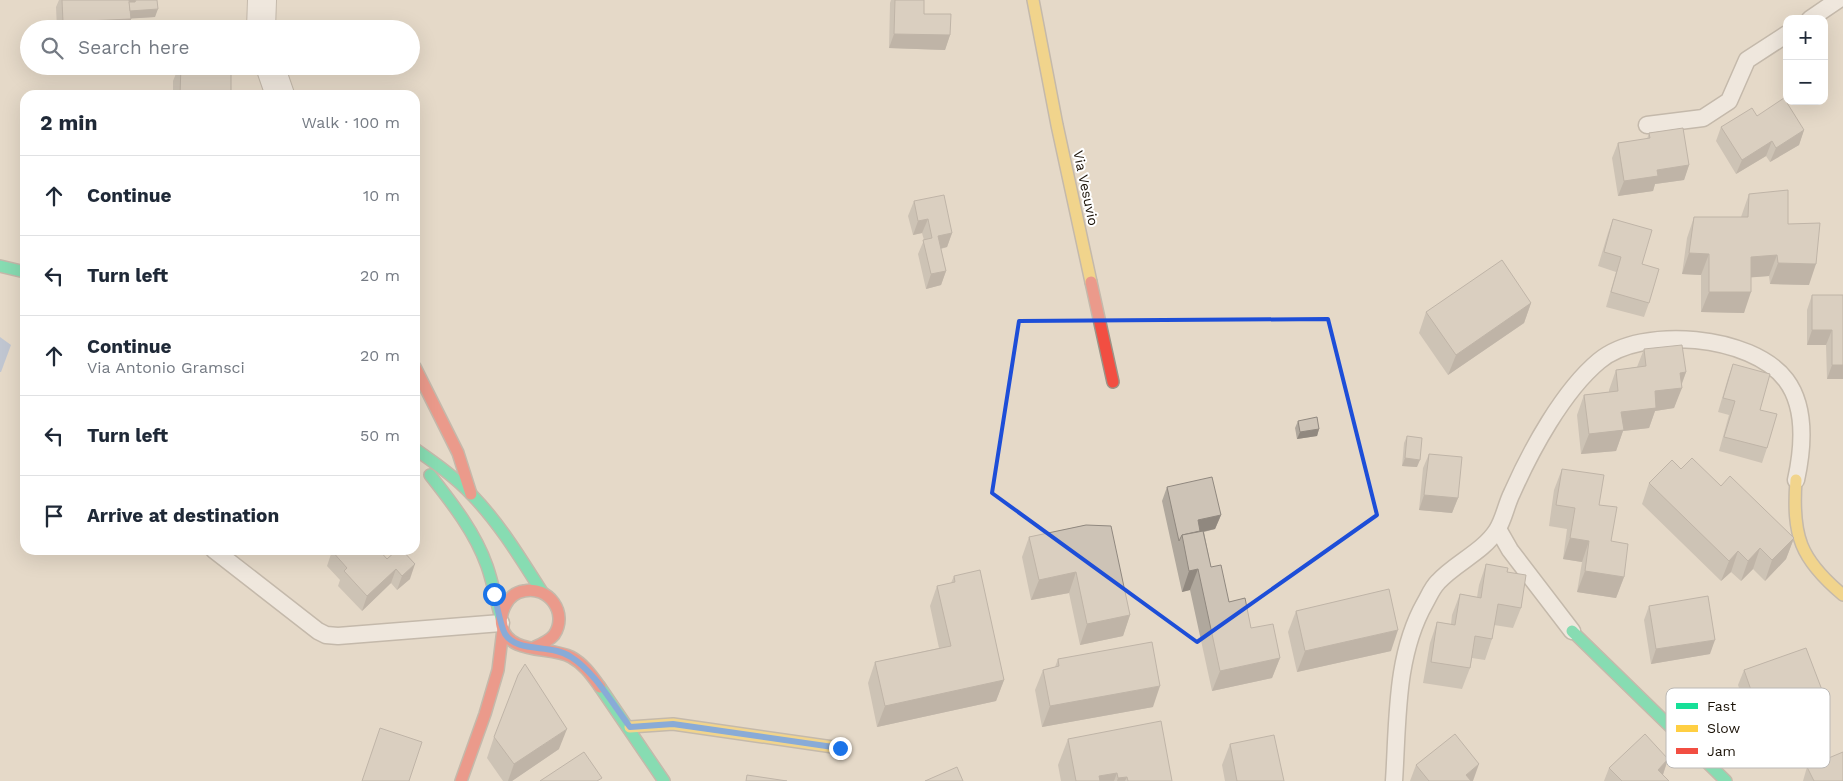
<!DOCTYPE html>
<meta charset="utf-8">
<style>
body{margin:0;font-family:"Work Sans",sans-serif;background:#f2f2f3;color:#1f2937}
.controls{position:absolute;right:15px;top:15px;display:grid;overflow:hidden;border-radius:10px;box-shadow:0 5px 20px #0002}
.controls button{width:45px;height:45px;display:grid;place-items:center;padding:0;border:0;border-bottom:1px solid #e0e1e3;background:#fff;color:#1f2937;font:25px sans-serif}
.stop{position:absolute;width:15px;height:15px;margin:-11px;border:4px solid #1a73e8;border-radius:50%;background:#fff}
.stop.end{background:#1a73e8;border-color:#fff;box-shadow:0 1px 5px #0008}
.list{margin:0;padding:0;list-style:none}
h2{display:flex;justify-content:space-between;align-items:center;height:65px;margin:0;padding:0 20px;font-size:21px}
h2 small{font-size:16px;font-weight:400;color:#747a83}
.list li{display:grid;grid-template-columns:32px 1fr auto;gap:15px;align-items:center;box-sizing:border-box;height:80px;padding:0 20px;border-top:1px solid #e0e1e3}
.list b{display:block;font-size:19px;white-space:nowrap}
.list p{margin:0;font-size:16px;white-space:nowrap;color:#747a83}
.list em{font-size:16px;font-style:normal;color:#747a83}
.icon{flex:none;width:28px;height:28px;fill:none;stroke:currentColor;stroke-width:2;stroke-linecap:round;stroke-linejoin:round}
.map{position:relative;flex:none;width:1843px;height:781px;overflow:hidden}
.search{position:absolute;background:#fff;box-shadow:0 5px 20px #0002;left:20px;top:20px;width:400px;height:55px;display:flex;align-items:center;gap:12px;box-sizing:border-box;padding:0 18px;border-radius:28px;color:#747a83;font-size:19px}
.panel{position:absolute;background:#fff;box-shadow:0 5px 20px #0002;left:20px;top:90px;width:400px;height:465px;border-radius:15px}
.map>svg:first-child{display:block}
.water{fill:#92b0dc}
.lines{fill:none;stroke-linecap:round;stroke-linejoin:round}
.lane-casing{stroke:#9c9387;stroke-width:19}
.street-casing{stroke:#9c9387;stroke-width:30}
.fast-casing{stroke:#9c9387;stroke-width:14}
.slow-casing{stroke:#9c9387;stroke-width:14}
.jam-casing{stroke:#9c9387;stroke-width:14}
.lane{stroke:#fbf9f7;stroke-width:16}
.street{stroke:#fbf9f7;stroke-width:28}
.fast{stroke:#16e098;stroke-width:11}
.slow{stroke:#ffcf43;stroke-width:11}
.jam{stroke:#f24e42;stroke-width:11}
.wall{fill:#b0a89d}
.shaded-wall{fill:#90887f}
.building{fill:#cdc3b6;stroke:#90887f}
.route{stroke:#1a73e8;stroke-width:6}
.marked{fill:none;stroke:#1d4ed8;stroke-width:4;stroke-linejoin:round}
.labels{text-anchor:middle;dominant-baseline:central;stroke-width:4;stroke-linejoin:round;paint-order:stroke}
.street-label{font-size:14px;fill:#1b1308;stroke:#fff}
.key{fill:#fff;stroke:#bbb8b5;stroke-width:1}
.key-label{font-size:14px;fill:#1b1308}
</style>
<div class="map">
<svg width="1843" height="781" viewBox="0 0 1843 781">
<rect width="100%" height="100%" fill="#e5d9c8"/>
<polygon class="water" points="0,337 11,345 1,372 0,372"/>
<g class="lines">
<g class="lane-casing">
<g id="lane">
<polyline points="1810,19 1838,0"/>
<polyline points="1647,125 1703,118 1729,101 1747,60 1787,34"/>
<polyline points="1498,529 1510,550 1572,631"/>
<polyline points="214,550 318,631 326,635 338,636 501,623"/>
<path d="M1394,781C1398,721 1395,656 1425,603C1429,596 1432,588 1438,582C1455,563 1483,552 1497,530C1504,519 1506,505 1512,493C1531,450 1563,391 1599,361C1642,325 1752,335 1786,380C1807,408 1803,448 1796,480"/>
</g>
</g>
<g class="street-casing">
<g id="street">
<polyline points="261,29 262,0"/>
<polyline points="270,66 280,95"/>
</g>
</g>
<g class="fast-casing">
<g id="fast">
<polyline points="0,266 25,272"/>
<path d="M415,449C435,463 455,477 472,495C500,524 521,559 542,592"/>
<path d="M430,475C452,503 475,532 487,566C493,583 496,601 501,618"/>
<polyline points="1572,631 1726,781"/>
<polyline points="600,687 664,781"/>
</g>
</g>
<g class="slow-casing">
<g id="slow">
<polyline points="1033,0 1057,125 1091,282"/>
<path d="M1796,480C1792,536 1800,559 1843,595"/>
<polyline points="630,727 673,724 840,748"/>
</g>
</g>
<g class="jam-casing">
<g id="jam">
<polyline points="1091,282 1113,382"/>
<polyline points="415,367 458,453 471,494"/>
<path d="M535,647C542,644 549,641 554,635C569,613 548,585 524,591C516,592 510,597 506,604C502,611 500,618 502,626C508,655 551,646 571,657C584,664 592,676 600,687"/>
<polyline points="461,781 485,714 498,670 503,629"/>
</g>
</g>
<use href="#lane" class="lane"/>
<use href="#street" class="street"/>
<use href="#fast" class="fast"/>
<use href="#slow" class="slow"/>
<use href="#jam" class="jam"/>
</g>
<g class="wall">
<polygon points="59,0 157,0 155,17 131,18 127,29 57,29 56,7"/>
<polygon points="891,0 924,0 924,14 950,35 945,50 889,48 890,3"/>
<polygon points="179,66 231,66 231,95 173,95 173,81"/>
<polygon points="1757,116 1804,130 1799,145 1770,162 1766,156 1736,174 1716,141 1721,127"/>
<polygon points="1649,133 1689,165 1684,180 1655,184 1653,191 1618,196 1612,158 1618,143 1647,139"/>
<polygon points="1749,194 1788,224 1809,285 1770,284 1769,276 1751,277 1744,313 1701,312 1701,275 1682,274 1687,238 1694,217 1741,217"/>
<polygon points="914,201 952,233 947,247 941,249 946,271 941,285 926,289 918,254 924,240 922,233 913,235 908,216"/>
<polygon points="1613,219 1642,264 1649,303 1644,317 1606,307 1616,272 1598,266 1608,233"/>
<polygon points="1812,295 1843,295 1843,379 1827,379 1826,345 1807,345 1807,310"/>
<polygon points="1531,303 1524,323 1448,375 1419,333 1426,312"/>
<polygon points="1644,349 1686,372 1674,408 1655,411 1649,428 1623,431 1616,451 1581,454 1577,415 1584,395 1609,392 1609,390 1616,370 1637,367"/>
<polygon points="1733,364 1767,448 1762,463 1719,451 1729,415 1718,412 1728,378"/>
<polygon points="1298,421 1319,429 1317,436 1297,439 1295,428"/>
<polygon points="1407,436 1417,467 1402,466 1404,443"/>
<polygon points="1429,454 1458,498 1452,513 1419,510 1423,468"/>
<polygon points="1562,469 1599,505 1624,577 1616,598 1577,592 1582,562 1563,559 1567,529 1549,526 1554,490"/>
<polygon points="1681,469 1721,486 1794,538 1786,559 1765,581 1753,569 1741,581 1731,572 1721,581 1642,504 1649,483"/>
<polygon points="1167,487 1221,515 1215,529 1204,532 1211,567 1229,602 1251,628 1280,658 1272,678 1212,691 1190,590 1182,592 1162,501"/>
<polygon points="1086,525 1130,615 1123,636 1080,645 1069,593 1031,600 1022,557 1029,537"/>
<polygon points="332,551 387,559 410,579 397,590 391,583 362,611 338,586 340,580 327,566"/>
<polygon points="1486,564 1507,572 1521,608 1513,628 1494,625 1492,639 1485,660 1472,658 1470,668 1462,689 1423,683 1430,643 1437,622 1451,624 1452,615 1460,594 1477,597 1479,585"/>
<polygon points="954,576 1004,680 996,701 877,727 868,683 875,662 939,648 930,606 937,586 951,583"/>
<polygon points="1649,606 1710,654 1651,664 1644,620"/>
<polygon points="1296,611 1391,651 1297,672 1288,632"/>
<polygon points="1058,659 1153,707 1042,727 1035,690 1043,670 1055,667"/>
<polygon points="1744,670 1817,705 1754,728 1738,685"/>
<polygon points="494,737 559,749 512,781 503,781 487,758"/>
<polygon points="1068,739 1172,781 1061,781 1058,765"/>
<polygon points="1230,744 1284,781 1225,781 1222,765"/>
<polygon points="1668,759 1663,775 1669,781 1604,781 1609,768"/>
<polygon points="1416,765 1473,781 1410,781"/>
<polygon points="1807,767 1843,781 1803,781"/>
</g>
<g class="shaded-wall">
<polygon points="127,0 136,0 133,10"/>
<polygon points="158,9 155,17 124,19 127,11"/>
<polygon points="131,19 127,29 60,29 63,22"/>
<polygon points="894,34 950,35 945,50 889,48"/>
<polygon points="1804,130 1799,145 1770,162 1776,148"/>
<polygon points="1772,141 1766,156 1736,174 1742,160"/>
<polygon points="1689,165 1684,180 1655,184 1653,191 1618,196 1624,181 1657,170"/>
<polygon points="928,219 922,233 913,235 918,221"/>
<polygon points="952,233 947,247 933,250 938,236"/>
<polygon points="1689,253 1709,254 1701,275 1682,274"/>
<polygon points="1777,255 1769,276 1744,278 1751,257"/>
<polygon points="1778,263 1816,264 1809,285 1770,284"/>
<polygon points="946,271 941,285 926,289 931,274"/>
<polygon points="1709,292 1751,292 1744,313 1701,312"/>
<polygon points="1531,303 1524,323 1448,375 1456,355"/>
<polygon points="1812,330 1832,330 1826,345 1807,345"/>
<polygon points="1832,365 1843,365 1843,379 1827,379"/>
<polygon points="1686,372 1680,388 1682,388 1674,408 1655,411 1649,428 1623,431 1616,451 1581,454 1589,434 1655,391 1680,373"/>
<polygon points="1319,429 1317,436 1297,439 1300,432"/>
<polygon points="1405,458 1420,460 1417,467 1402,466"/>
<polygon points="1424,495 1458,498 1452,513 1419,510"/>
<polygon points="1221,515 1215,529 1192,534 1198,520"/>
<polygon points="1570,538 1589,541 1582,562 1563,559"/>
<polygon points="1794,538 1786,559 1765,581 1772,560"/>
<polygon points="1760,548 1753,569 1741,581 1748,561"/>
<polygon points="1738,551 1731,572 1721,581 1729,561"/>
<polygon points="415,564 410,579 397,590 402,576"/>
<polygon points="396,569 391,583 362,611 367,596"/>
<polygon points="1198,569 1190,590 1182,592 1189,571"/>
<polygon points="1585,571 1624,577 1616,598 1577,592"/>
<polygon points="1076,572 1069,593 1031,600 1039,580"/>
<polygon points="1130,615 1123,636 1080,645 1087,624"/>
<polygon points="1398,630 1391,651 1297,672 1305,651"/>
<polygon points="1715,640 1710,654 1651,664 1656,649"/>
<polygon points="1280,658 1272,678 1212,691 1220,671"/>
<polygon points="1004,680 996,701 877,727 885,706"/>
<polygon points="1160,686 1153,707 1042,727 1050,706"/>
<polygon points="1822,690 1817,705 1754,728 1759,713"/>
<polygon points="567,729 559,749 512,781 508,781 514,764"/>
<polygon points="1668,759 1661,780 1658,770"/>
<polygon points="1479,764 1473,781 1463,781 1466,775"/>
<polygon points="1117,773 1114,781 1097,781 1099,776"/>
<polygon points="1127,777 1125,781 1117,781 1118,778"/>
</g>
<g class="building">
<polygon points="62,0 129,0 131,19 63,22"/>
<polygon points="136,0 157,0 158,9 130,11 129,2 135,2"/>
<polygon points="895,0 924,0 924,14 951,14 950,35 894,34"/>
<polygon points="181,66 231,66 231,95 180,95"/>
<polygon points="1784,98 1804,130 1776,148 1772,141 1742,160 1721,127 1752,108 1757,116"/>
<polygon points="1683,128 1689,165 1657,170 1658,176 1624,181 1618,143 1650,138 1649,133"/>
<polygon points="1788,190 1788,224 1820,223 1816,264 1778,263 1777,255 1751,257 1751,292 1709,292 1709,254 1689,253 1694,217 1748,217 1749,194"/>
<polygon points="944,195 952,233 938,236 946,271 931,274 923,240 932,238 928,219 918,221 914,201"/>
<polygon points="1613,219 1652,230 1642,264 1659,269 1649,303 1611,292 1621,257 1604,252"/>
<polygon points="1502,260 1531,303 1456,355 1426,312"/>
<polygon points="1812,295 1843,295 1843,365 1832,365 1832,330 1812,330"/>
<polygon points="1682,345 1686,372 1680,373 1682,388 1655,391 1656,408 1621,412 1624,430 1589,434 1584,395 1618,391 1616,370 1646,366 1644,349"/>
<polygon points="1733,364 1770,374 1760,410 1777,414 1767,448 1724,437 1735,401 1723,398"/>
<polygon points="1317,417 1319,429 1300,432 1298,421"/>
<polygon points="1407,436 1422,438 1420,460 1405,458"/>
<polygon points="1429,454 1462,457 1458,498 1424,495"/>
<polygon points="1692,458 1721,486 1730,476 1794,538 1772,560 1760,548 1748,561 1738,551 1729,561 1649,483 1672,460 1681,469"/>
<polygon points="1562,469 1604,475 1599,505 1617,507 1611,541 1628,544 1624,577 1585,571 1589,541 1570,538 1575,508 1556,505"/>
<polygon points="1212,477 1221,515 1198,520 1200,531 1182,535 1179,541 1167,487"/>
<polygon points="1086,525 1111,526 1130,615 1087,624 1076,572 1039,580 1029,537"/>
<polygon points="1203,531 1211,567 1221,565 1229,602 1245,598 1251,628 1273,624 1280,658 1220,671 1198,569 1189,571 1182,535"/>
<polygon points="333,550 379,550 387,559 397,550 402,550 415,564 402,576 396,569 367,596 344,571 347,568 332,551"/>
<polygon points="1486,564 1508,568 1507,572 1526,575 1521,608 1498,604 1492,639 1475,636 1470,668 1431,662 1437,622 1455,625 1460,594 1481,598"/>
<polygon points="980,570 1004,680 885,706 875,662 951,646 937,586 955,582 954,576"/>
<polygon points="1389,589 1398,630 1305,651 1296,611"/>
<polygon points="1708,596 1715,640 1656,649 1649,606"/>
<polygon points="1152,642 1160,686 1050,706 1043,670 1059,666 1058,659"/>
<polygon points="1806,648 1822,690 1759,713 1744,670"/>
<polygon points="525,664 567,729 514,764 494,737 518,675"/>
<polygon points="1161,721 1172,781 1128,781 1127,777 1118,778 1117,773 1099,776 1100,781 1076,781 1068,739"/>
<polygon points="380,728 422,742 409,781 362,781"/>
<polygon points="1455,734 1479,764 1466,775 1471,781 1429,781 1416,765"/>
<polygon points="1645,734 1668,759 1658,770 1669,781 1622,781 1609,768"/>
<polygon points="1274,735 1284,781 1237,781 1230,744"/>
<polygon points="584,752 602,778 597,781 540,781"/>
<polygon points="1843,752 1843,781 1814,781 1807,767"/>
<polygon points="957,767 963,781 925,781"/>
<polygon points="747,775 787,781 746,781"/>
</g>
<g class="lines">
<path class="route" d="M494,594C497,604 500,625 505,634C518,654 550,643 571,657C595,672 613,705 630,727L673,724L840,748"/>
</g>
<path d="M0 0H1843V781H0ZM1328,319L1377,515L1197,642L992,493L1019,321Z" fill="#e5d9c8" fill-opacity=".55" fill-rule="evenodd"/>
<path class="marked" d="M1328,319L1377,515L1197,642L992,493L1019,321Z"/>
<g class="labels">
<g class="street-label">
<text transform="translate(1086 188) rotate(78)">Via Vesuvio</text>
</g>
</g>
<rect x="1666" y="688" width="164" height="80" rx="8" class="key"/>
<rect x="1676" y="703" width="22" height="6" fill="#16e098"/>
<rect x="1676" y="725" width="22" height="7" fill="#ffcf43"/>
<rect x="1676" y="748" width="22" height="6" fill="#f24e42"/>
<g class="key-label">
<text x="1707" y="711">Fast</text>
<text x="1707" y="733">Slow</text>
<text x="1707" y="756">Jam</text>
</g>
</svg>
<div class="controls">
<button>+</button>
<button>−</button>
</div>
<div class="stop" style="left:494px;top:594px"></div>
<div class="stop end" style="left:840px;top:748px"></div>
<div class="search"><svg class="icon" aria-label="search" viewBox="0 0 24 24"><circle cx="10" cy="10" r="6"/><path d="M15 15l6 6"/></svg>Search here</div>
<section class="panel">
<h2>2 min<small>Walk · 100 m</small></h2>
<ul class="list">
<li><svg class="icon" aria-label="ahead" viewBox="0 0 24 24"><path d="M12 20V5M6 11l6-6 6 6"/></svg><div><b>Continue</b></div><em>10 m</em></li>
<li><svg class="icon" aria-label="left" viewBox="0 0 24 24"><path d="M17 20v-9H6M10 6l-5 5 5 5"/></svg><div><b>Turn left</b></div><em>20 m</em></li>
<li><svg class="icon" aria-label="ahead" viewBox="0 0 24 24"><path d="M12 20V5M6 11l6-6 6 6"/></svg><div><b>Continue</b><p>Via Antonio Gramsci</p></div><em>20 m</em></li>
<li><svg class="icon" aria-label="left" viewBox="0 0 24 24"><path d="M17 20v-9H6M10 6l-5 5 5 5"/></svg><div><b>Turn left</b></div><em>50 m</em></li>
<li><svg class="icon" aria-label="arrive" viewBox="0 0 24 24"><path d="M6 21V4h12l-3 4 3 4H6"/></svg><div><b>Arrive at destination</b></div></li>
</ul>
</section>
</div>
